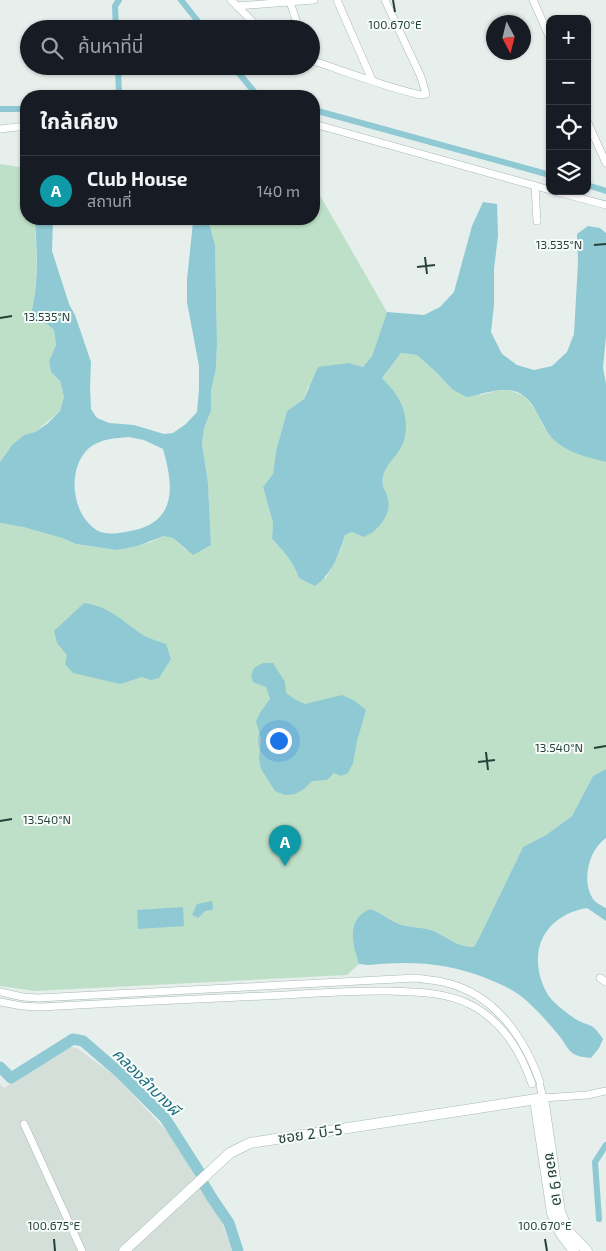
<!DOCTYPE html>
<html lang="th">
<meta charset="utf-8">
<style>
body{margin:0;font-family:"Exo 2","Noto Sans Thai",sans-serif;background:#242831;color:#f1f3f6}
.controls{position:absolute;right:15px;top:15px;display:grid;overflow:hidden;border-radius:10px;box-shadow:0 1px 4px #0004}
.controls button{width:45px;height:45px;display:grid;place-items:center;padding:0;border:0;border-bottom:1px solid #363941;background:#171b24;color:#f1f3f6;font:25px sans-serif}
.compass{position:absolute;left:486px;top:15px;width:45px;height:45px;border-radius:50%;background:#171b24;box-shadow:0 1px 4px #0004;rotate:173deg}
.you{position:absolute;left:278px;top:740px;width:18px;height:18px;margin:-12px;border:4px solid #fff;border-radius:50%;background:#1a73e8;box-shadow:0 0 0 8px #1a73e833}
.badge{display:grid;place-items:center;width:32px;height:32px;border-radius:50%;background:#f4845f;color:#fff;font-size:16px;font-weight:700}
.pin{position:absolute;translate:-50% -41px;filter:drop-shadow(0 1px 2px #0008)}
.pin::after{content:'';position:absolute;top:26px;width:18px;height:15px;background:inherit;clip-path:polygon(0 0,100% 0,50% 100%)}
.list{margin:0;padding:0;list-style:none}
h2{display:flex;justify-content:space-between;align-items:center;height:65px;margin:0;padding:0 20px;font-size:21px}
h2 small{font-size:16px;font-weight:400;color:#9ea1a6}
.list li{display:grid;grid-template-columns:32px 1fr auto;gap:15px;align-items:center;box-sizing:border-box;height:70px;padding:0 20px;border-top:1px solid #363941}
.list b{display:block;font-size:19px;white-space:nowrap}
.list p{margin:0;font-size:16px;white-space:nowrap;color:#9ea1a6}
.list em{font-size:16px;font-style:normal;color:#9ea1a6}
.icon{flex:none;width:28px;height:28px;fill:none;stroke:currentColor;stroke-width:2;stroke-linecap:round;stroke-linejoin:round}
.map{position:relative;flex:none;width:606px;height:1251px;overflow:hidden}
.search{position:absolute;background:#171b24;box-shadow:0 1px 4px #0004;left:20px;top:20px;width:300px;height:55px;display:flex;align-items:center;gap:12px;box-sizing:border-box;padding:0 18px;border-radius:28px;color:#9ea1a6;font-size:19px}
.panel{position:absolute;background:#171b24;box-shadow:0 1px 4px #0004;left:20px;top:90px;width:300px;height:135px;border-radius:20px}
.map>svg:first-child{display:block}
.built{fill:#d4dfda}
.green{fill:#bfe0c8}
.water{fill:#8ec9d4;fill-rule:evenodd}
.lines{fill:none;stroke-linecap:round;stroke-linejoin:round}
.canal{stroke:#8ec9d4;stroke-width:6}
.river{stroke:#8ec9d4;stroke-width:11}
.street-casing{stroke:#a8b8b2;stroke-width:8}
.secondary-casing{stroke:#a4bbb3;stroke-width:11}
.street{stroke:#fff;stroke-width:7}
.secondary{stroke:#fff;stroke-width:10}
.ticks{fill:none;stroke:#24423a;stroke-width:2}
.labels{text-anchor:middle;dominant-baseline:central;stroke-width:4;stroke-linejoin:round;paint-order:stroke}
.street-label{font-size:15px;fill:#24423a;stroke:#f7fbf9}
.water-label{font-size:16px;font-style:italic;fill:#1c6f80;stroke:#f7fbf9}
.ticks-label{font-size:12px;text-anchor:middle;fill:#24423a;stroke:#f7fbf9;stroke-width:4;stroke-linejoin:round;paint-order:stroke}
</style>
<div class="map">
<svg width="606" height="1251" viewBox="0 0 606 1251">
<rect width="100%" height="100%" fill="#e6efeb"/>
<polygon class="built" points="72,1047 77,1048 116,1077 173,1138 222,1223 232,1251 0,1251 0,1084 4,1088 67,1048"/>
<g class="green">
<path d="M0,164L20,167L26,171V219H35C36,251 39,283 31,314L35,322L47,324L54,330L56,345L49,361L51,372L60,381L64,397L60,411L35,432L24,435L12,445L0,462Z"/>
<path d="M314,185L387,312L372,356L363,367L349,363L308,387L304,399L287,411L276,451L273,474L263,487L273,523L272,539C284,551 293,562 299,578H326L341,549L345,535L352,532L363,537L388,498L382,486L384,470L400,450L397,396L382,378L401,353L417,355L436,372L452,389L481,395L495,391L509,390L524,396L537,412L544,428L592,458L606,462V769L593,776L572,816L546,835L523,847L479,938L474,947C459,948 448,937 434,931C423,927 410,928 399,924C389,920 381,913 371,909L355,951L359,964L347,975L35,991L0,986V523L23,527L62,538L76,544L117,550L151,542L164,536L173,538L186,550L211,545L208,483L202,444L204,428L211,411V391L216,368L217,344L215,245L208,219H314Z"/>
</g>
<g class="water">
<polygon points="26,148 26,171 20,167 21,153"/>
<path d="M483,202L497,204L498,236L494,269V305L491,332L502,354L517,365L534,370L552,366L567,352L574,334L578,263L577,234L588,226L600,228L606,233V336L603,368L606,384V462C589,458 566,452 553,439C538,423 535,392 508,390C494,389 480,395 466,397L452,389L436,372L417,355L401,353L382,378C387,384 393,389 397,396C407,412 410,434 399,451C393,460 385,466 383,477C381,490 386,488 388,499C392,514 377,533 363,537L352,532L345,535C339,554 332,574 315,586L299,578C293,562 284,551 272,539L273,523L263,487L273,474L276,451L287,411L304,399L318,367L349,363L363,367L372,356L387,312L424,315L440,307L454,292L472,226Z"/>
<path d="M35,219H53L52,251L69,304L75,315L91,362L90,386L91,409L97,418L109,423L134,425L164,434L173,433L186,424L197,412L199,389V366L187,302V280L193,222L194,219H208L215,245L217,344L216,368L211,391V411L204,428L202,444L208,483L211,545L193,555L173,538L164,536L137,546L117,550L76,544L62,538L23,527L0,523V462L12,445L24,435L35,432L47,424L60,411L64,397L60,381L51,372L49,361L56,345L54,330L47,324L35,322L31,314C39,283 37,251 35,219ZM129,437L144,440L163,449C175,490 176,525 125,532C116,534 103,535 95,529C71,512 67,468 89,448C100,439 115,438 129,437Z"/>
<path d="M84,603C111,607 122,621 143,635C150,639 158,641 166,644L171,659L159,678L151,680L142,677L120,684L73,673L65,664L67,655L57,643L54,631Z"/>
<polygon points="263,663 273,663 285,682 286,693 296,700 305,704 342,695 355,701 366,710 357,741 353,763 348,773 341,776 334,773 327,780 312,781 304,789 295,794 285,795 275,791 261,769 259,758 261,739 256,721 261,711 270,699 266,687 253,682 251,676 254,668"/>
<path d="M606,769V838C589,849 581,881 593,899C596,903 602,906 606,908V921L587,908C552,914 531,940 540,976C542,984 547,995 552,1000C560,1008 570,1016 579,1021C584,1024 589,1024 593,1027C597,1030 600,1035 603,1039L599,1048L591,1058C586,1057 580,1057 576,1055C569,1052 565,1044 561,1038C551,1026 541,1014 530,1004C518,992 503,985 488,979C446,962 411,961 368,965L359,964C352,943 346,918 371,909C381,913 389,920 399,924C410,928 423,927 434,931C447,937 459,948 474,947L479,938L523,847L546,835L572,816L593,776Z"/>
<polygon points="212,901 213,907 212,910 205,911 198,918 192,915 197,904"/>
<polygon points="183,907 184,926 138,929 137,910"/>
</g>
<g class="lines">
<g class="canal">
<polyline points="181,0 204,29"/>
<polyline points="116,29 115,6 119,0"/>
<polyline points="118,66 119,96"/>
<polyline points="233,66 256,94 263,96"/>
<polyline points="0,109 26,109"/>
<polyline points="314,110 550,175"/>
<polyline points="587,185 606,191"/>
<polyline points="599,1219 595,1162 606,1145"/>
</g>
<g class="river">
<polyline points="0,1067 11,1078 73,1039 83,1041 120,1073 165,1118 200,1173"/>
<polyline points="203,1183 212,1198 229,1223 238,1251"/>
</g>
<g class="street-casing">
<g id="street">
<polyline points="231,0 260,29"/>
<polyline points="337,0 372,80"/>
<polyline points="533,0 550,38"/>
<polyline points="290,2 299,29"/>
<polyline points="237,6 314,0"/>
<path d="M311,60C347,72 384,87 421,95L426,94L421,77L385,0"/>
<polyline points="587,121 606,163"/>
<polyline points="314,124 550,190"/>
<polyline points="0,129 26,126"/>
<polyline points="535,186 537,221"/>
<polyline points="554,191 606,205"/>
<polyline points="600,978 606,982"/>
<path d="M0,992L23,997L38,998L416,978C426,980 437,980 447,983C495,995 524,1037 540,1082"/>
<path d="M0,1002L22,1006L40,1007C115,1003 189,999 264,996C306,994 347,990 389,991C417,992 446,992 471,1005C503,1022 520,1050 532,1084"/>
<polyline points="540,1086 543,1098 587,1095 606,1091"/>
<polyline points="24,1124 82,1251"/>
</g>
</g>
<g class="secondary-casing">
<g id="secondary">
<polyline points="535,1100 552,1213 561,1234 574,1251"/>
<polyline points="124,1251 230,1153 250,1143 543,1098 560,1212 568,1231 587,1251"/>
</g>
</g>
<use href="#street" class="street"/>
<use href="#secondary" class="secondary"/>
</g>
<path class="ticks" d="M393,0L395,12M594,245L606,244M425,257L427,274M417,267L435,265M0,318L12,316M594,748L606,746M486,752L488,770M478,762L495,760M0,821L12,819M54,1239L55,1251M545,1239L547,1251"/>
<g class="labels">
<g class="street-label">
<text transform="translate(310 1133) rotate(-8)">ซอย 2 บี-5</text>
<text transform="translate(555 1179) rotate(81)">ซอย 9 เอ</text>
</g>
<g class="water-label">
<text transform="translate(147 1081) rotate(45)">คลองลำบางผี</text>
</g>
</g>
<g class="ticks-label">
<text x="395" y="29">100.670°E</text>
<text x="559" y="249">13.535°N</text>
<text x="47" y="321">13.535°N</text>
<text x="559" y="752">13.540°N</text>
<text x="47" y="824">13.540°N</text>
<text x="54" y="1230">100.675°E</text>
<text x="545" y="1230">100.670°E</text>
</g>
</svg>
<div class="controls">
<button>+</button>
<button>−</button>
<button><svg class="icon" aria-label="locate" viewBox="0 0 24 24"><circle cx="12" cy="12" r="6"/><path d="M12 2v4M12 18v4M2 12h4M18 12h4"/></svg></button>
<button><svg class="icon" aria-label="layers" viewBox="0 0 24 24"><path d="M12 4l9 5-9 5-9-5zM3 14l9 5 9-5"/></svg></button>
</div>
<svg class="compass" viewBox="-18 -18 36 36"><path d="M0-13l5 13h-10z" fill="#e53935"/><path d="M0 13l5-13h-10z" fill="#9ea1a6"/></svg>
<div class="you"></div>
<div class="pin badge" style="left:285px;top:866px;background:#0f9aa8">A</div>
<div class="search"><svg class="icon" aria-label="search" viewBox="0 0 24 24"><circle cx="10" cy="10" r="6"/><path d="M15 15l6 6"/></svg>ค้นหาที่นี่</div>
<section class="panel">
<h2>ใกล้เคียง<small></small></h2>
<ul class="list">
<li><span class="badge" style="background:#0f9aa8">A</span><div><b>Club House</b><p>สถานที่</p></div><em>140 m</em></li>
</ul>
</section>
</div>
